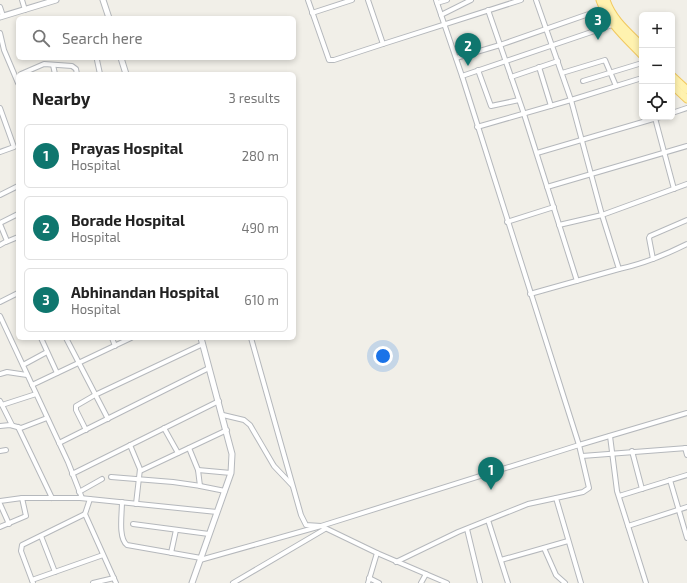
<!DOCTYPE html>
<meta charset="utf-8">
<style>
body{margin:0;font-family:"Exo 2",sans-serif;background:#f6f6f6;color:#222}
.controls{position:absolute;right:12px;top:12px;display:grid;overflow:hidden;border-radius:6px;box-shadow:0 2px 6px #0003}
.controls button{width:36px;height:36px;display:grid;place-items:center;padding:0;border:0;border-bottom:1px solid #e0e0e0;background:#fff;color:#222;font:20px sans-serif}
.you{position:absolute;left:383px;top:356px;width:14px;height:14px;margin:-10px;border:3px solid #fff;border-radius:50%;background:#1a73e8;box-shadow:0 0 0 6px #1a73e833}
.badge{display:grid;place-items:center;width:26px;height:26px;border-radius:50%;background:#0f766e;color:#fff;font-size:13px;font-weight:700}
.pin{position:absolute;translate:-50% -33px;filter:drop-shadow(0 1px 2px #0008)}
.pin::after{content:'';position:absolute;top:21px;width:14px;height:12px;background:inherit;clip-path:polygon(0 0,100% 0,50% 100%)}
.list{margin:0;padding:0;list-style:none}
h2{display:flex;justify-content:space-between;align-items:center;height:52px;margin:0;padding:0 16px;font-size:17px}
h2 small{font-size:13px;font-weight:400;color:#767676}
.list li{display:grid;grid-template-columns:26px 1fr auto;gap:12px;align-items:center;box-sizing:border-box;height:64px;margin:0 8px 8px;padding:0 8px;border:1px solid #e0e0e0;border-radius:6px}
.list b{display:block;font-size:15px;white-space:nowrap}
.list p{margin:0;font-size:13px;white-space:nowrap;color:#767676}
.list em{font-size:13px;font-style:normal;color:#767676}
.icon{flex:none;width:22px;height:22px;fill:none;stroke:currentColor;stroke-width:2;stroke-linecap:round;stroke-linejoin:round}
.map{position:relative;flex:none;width:687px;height:583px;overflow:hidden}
.search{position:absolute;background:#fff;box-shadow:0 2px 6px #0003;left:16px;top:16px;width:280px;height:44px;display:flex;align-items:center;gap:10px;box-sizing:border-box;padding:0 14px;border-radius:6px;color:#767676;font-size:15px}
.panel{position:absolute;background:#fff;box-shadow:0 2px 6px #0003;left:16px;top:72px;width:280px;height:268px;border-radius:6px}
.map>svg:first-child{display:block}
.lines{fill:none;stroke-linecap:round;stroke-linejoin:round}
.minor-casing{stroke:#b5b8bc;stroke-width:6}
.tertiary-casing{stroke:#b5b8bc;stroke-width:7}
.primary-casing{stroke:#f2c960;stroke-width:9}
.minor{stroke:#fff;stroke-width:4}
.tertiary{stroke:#fff;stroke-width:5}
.primary{stroke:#fff2af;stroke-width:7}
</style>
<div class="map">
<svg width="687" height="583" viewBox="0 0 687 583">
<rect width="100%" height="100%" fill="#f1efe8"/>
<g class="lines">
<g class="minor-casing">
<g id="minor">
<polyline points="22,0 25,10"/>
<polyline points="308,0 329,60 334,60 383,44"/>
<polyline points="368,0 383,44 521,0"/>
<polyline points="436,0 462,76 579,445 687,413"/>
<polyline points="437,3 447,0"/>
<polyline points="0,7 3,16"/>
<polyline points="488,10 524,114 577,281"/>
<polyline points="312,13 352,0"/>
<polyline points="441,15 471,0"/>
<polyline points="0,33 4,50 18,83"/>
<polyline points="456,58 500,45 603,9"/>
<polyline points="97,60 100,74"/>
<polyline points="53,65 55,74"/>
<polyline points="539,67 551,106"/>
<polyline points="478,70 491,106 519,100"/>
<polyline points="562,73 605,60 616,86"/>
<polyline points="21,74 44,64 72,66 76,69 77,74"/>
<polyline points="462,76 615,24"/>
<polyline points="511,77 558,61"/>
<polyline points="583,81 642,63"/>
<polyline points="0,108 14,147 0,152"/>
<polyline points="672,113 687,108"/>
<polyline points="655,118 674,189"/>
<polyline points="477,127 571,100 642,78"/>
<polyline points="537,153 660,117"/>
<polyline points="547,187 687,146"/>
<polyline points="0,195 18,186"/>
<polyline points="507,222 554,207"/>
<polyline points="0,223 18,214"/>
<polyline points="0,224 7,241 0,245"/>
<polyline points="559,225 602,215 687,184"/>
<polyline points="6,242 18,237"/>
<polyline points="653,259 649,238 650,236 687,220"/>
<path d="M619,269C643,264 665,255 687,244"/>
<polyline points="530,294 619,269 602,215 571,100 536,0"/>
<polyline points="0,302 18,293"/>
<polyline points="0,316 68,462 82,498"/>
<polyline points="41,338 57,373"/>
<polyline points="66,338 108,419"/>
<polyline points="112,338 115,346"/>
<polyline points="251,338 301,515 306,525 321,526 377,553 447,583"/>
<polyline points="23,365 47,352"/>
<polyline points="0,374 7,372 27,375"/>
<polyline points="32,385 131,338"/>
<polyline points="0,401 12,425"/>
<polyline points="2,405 36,394"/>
<polyline points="223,415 244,420 250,425 274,466 292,485"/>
<polyline points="0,426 10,425 21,428 47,418"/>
<polyline points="18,427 52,498"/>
<polyline points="164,428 178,453"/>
<polyline points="86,430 76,410 76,406 95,395 203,344"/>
<polyline points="610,436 617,491 646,583"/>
<polyline points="59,443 209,368"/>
<polyline points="130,445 140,469 136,504"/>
<polyline points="189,448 198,470 200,486 225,491"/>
<polyline points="685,448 687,455"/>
<polyline points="0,451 6,450"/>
<polyline points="632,451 642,489"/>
<polyline points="582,456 687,448"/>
<polyline points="198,470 231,473"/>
<polyline points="140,471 227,430"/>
<polyline points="72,474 219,401"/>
<polyline points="111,477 173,482 201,486"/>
<polyline points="670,480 687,538"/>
<polyline points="79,492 102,479"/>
<polyline points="619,496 687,475"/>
<polyline points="90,499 85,514 116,583"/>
<polyline points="0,501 22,498 80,498 217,512"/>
<path d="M122,502C122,514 118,538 127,545L201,558"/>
<polyline points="0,504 9,524"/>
<polyline points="488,520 508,583"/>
<polyline points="133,524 209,534"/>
<polyline points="628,526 687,507"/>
<polyline points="0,527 26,516 22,498"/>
<polyline points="467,529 480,583"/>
<polyline points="41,536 55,572"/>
<polyline points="544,548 556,575 565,583"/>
<polyline points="171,553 176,530"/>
<polyline points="200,560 321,526 579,445 589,488 583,492 556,498 581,583"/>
<polyline points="501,560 568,541"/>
<polyline points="396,562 458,532 528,504 556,498"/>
<polyline points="369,578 379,583"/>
<polyline points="32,580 103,555"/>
<polyline points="33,583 21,551 22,545 85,514"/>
<polyline points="93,583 114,578"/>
<polyline points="233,583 325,529"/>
<polyline points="368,583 377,553"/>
<polyline points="421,583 426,574"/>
</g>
</g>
<g class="tertiary-casing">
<g id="tertiary">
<polyline points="103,0 109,18"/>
<polyline points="0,17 56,0"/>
<polyline points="121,58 126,74"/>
<polyline points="192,583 231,473 232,454 201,338"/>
</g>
</g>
<g class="primary-casing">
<g id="primary">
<path d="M600,0C608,23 626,38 642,55"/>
<path d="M606,0C612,19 628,32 642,46"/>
<polyline points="672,76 687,90"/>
<polyline points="672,85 687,99"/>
</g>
</g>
<use href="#minor" class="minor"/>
<use href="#tertiary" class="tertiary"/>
<use href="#primary" class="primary"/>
</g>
</svg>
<div class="controls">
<button>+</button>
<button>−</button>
<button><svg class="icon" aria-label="locate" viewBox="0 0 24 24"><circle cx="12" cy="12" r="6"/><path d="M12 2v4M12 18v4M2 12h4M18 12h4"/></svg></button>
</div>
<div class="you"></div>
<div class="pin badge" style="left:491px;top:490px">1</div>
<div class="pin badge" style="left:468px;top:66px">2</div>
<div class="pin badge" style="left:598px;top:40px">3</div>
<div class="search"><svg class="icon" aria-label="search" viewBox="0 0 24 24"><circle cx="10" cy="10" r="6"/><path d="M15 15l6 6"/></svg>Search here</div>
<section class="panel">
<h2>Nearby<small>3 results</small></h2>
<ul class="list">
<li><span class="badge">1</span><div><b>Prayas Hospital</b><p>Hospital</p></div><em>280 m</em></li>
<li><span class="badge">2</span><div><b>Borade Hospital</b><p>Hospital</p></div><em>490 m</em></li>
<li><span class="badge">3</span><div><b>Abhinandan Hospital</b><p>Hospital</p></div><em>610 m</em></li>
</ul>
</section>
</div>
